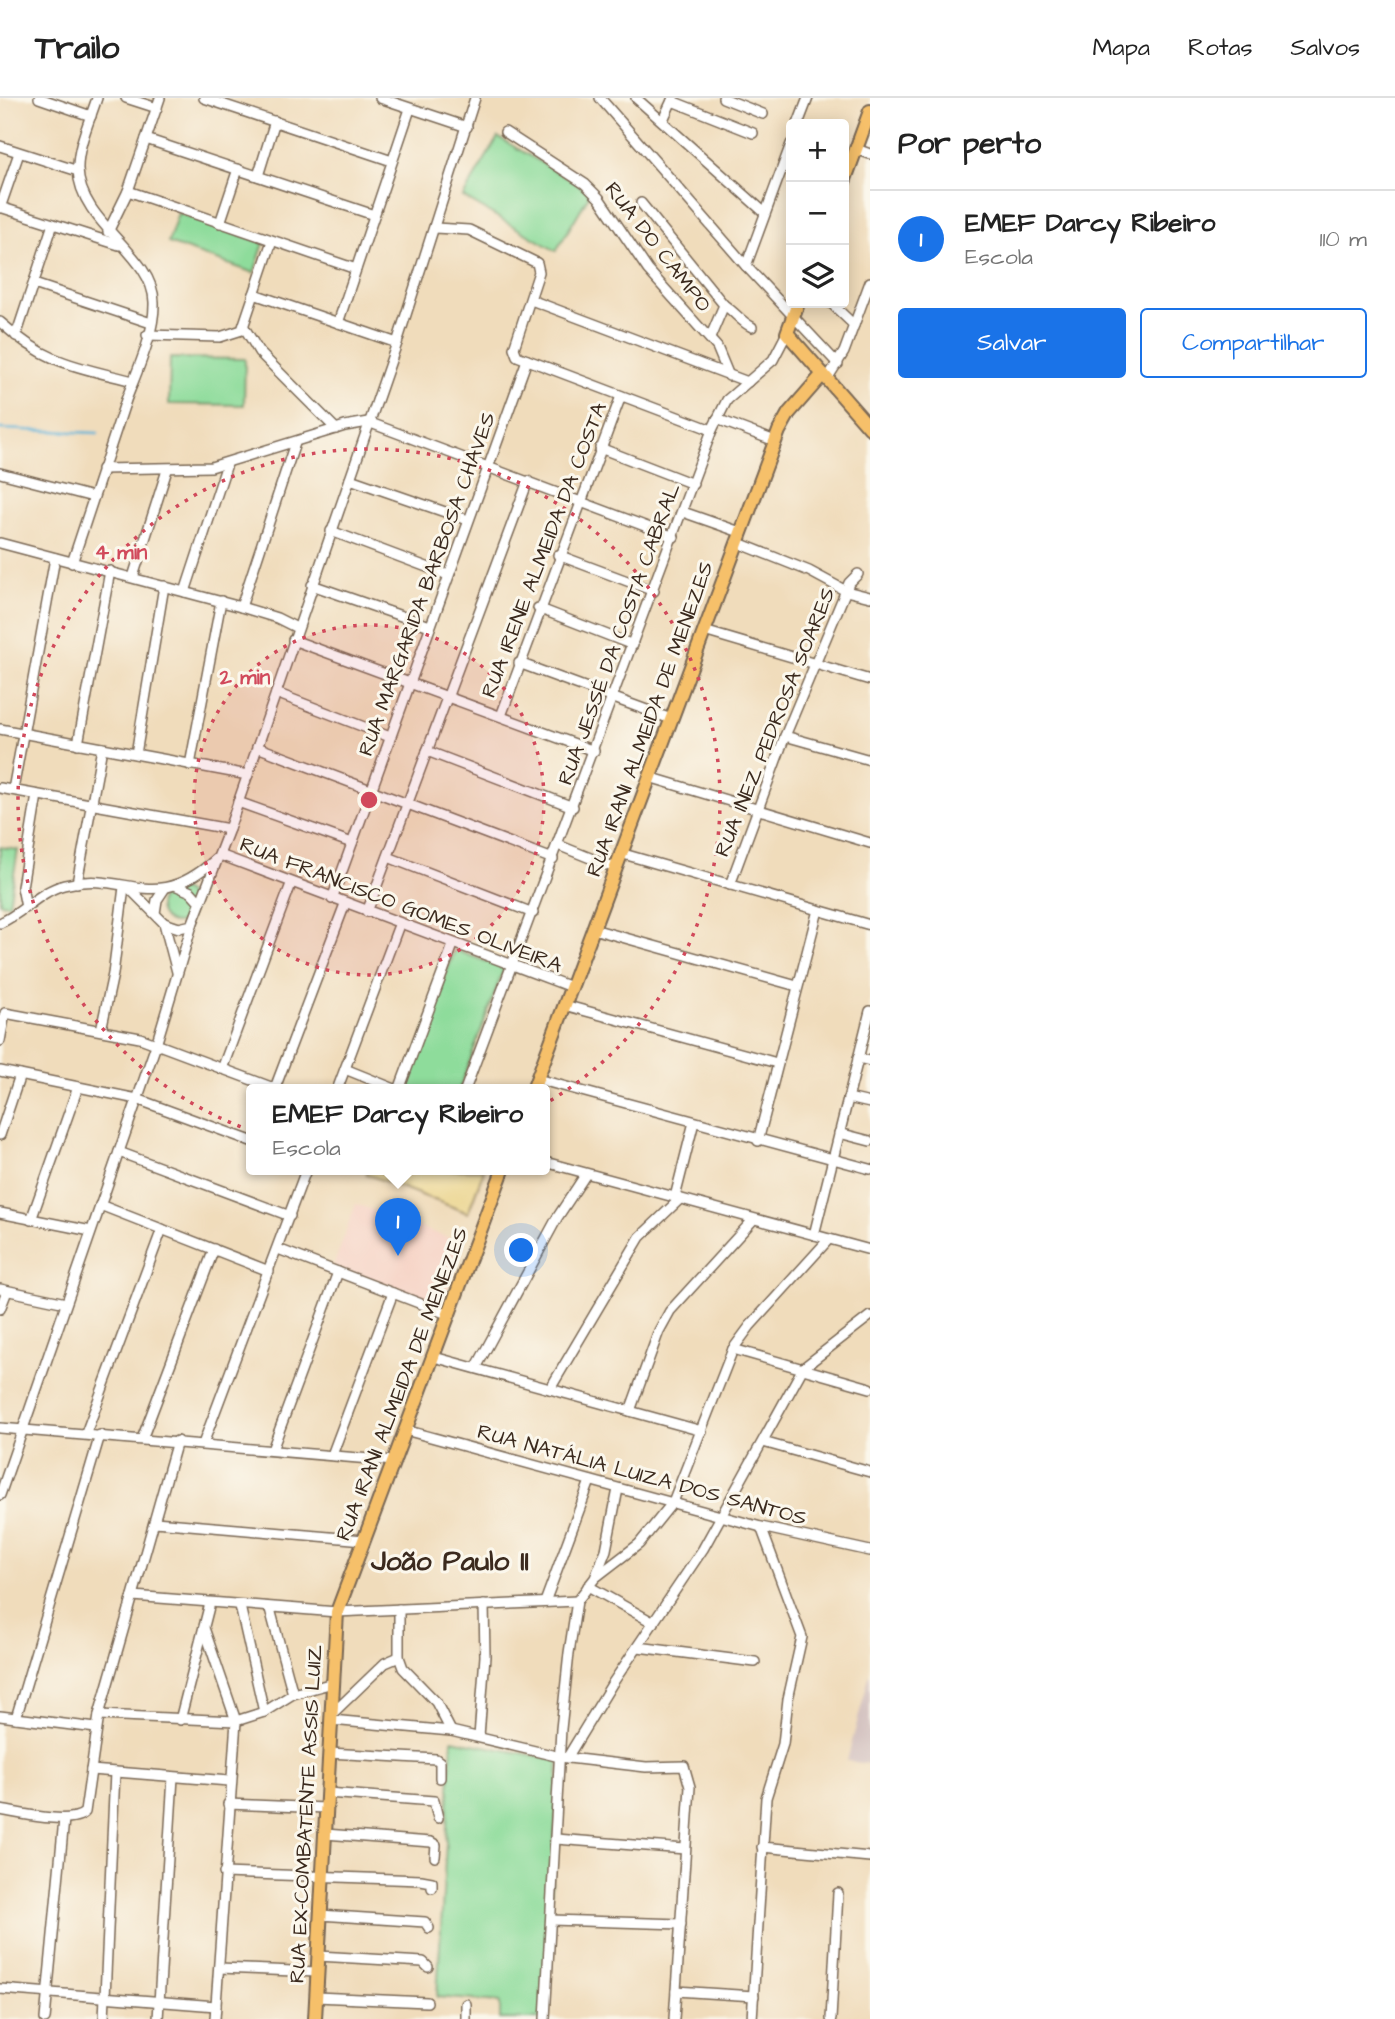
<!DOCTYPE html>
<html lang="pt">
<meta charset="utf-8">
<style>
body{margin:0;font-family:"Architects Daughter",sans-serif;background:#f6f6f6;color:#222}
.controls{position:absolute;right:21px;top:21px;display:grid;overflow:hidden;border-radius:7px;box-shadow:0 4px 18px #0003}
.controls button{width:63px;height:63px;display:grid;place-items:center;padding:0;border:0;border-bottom:2px solid #e0e0e0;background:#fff;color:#222;font:35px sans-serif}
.you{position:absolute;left:522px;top:1153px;width:24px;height:24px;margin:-18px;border:5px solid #fff;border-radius:50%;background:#1a73e8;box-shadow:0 0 0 10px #1a73e833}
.badge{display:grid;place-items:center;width:46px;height:46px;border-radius:50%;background:#1a73e8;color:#fff;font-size:23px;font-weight:700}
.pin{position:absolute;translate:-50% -58px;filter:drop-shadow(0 2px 4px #0008)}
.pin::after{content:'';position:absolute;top:37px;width:24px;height:21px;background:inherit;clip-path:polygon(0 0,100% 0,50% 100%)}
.popup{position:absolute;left:246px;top:986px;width:304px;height:91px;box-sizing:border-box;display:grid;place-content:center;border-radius:7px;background:#fff;filter:drop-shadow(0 2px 5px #0005);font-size:23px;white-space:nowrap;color:#767676}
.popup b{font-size:26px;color:#222}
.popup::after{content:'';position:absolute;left:50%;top:100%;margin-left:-14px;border:14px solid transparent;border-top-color:#fff}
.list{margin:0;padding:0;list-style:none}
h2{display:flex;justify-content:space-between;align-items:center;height:91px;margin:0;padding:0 28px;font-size:30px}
h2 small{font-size:23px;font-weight:400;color:#767676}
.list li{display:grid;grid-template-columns:46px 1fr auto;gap:21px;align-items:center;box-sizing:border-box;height:98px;padding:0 28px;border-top:2px solid #e0e0e0}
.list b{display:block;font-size:26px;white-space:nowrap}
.list p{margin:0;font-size:23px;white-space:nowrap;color:#767676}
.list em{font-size:23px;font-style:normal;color:#767676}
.actions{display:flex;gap:14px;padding:21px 28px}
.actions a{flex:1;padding:16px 0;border:2px solid #1a73e8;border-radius:7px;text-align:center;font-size:24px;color:#1a73e8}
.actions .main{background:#1a73e8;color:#fff}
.icon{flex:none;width:38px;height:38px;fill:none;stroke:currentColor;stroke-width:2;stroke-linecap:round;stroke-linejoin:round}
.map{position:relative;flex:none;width:870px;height:1921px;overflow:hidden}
header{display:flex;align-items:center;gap:42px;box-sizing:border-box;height:98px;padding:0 35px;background:#fff;border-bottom:2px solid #e0e0e0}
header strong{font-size:33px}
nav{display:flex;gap:38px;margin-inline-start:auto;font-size:24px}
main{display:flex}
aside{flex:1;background:#fff}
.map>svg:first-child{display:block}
.built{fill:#f6d2c4}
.industrial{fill:#d1bfbe}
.green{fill:#8edc9b;stroke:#64835c;stroke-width:2}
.sand{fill:#eeda9e;stroke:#94825e;stroke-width:2}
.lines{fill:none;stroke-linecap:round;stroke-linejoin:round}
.stream{stroke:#5bb3d8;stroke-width:2.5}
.minor-casing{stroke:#7a6855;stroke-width:12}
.major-casing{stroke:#7a6855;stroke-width:16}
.minor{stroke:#fff;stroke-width:9}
.major{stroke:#f6c06b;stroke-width:12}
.ring{fill:none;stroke:#d1495b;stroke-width:3.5;stroke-dasharray:3.5 7}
.labels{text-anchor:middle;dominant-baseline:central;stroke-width:6;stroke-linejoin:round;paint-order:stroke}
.street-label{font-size:21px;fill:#3b2a1e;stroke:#fbf7ec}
.district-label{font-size:28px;font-weight:bold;fill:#3b2a1e;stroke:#fbf7ec}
.centre{fill:#d1495b;stroke:#fbf7ec;stroke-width:3.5}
.ring-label{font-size:21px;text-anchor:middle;font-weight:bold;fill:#d1495b;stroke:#fbf7ec;stroke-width:6;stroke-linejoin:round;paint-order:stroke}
</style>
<header>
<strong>Trailo</strong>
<nav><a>Mapa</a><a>Rotas</a><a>Salvos</a></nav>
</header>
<main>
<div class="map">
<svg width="870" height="1921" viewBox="0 0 870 1921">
<rect width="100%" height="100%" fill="#fbf7ec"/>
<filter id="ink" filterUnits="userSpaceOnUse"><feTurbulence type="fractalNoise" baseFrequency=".0143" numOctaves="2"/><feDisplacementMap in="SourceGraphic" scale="14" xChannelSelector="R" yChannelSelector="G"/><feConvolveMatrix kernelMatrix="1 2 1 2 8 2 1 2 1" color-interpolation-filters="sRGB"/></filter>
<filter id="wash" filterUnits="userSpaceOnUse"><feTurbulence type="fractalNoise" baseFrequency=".00686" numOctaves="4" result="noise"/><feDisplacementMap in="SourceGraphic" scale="28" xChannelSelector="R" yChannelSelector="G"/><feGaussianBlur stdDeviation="1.57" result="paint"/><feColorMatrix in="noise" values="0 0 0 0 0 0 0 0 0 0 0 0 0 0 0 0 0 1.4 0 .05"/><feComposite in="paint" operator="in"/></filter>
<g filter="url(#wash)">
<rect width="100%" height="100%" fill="#f0dcbb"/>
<polygon class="built" points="356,1106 465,1146 441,1208 333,1169"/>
<polygon class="industrial" points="870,1575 870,1666 847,1663"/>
<g class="green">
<polygon points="498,39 591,94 556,153 463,99"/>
<polygon points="178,115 264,145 254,175 168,145"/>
<polygon points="170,260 245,261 244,307 169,306"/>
<polygon points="0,749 18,752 9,806 0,805"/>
<circle cx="176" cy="808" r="17"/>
<polygon points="455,852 504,870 459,992 411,992 404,989"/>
<polygon points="452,1642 559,1662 544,1921 500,1921 500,1904 437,1899"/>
</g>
<polygon class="sand" points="367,1072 484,1072 468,1115 366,1076"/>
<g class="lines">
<polyline class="stream" points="0,331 98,335"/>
</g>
</g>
<g filter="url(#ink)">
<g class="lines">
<g class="minor-casing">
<g id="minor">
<polyline points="39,0 91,18"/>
<polyline points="126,0 157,10"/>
<polyline points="204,0 392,63"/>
<polyline points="380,0 467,29"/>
<polyline points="600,0 746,168 838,266"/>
<polyline points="636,0 765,115"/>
<polyline points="723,0 763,16"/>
<polyline points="672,3 753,35"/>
<polyline points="663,22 673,0"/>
<polyline points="798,26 808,0"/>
<polyline points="505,34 585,86 599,100 648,172 717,249 729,278"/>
<polyline points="146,41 374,117"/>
<polyline points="0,48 78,73"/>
<polyline points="856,51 870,56"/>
<polyline points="258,78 275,23"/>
<polyline points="128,93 356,171"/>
<polyline points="641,105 724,207 710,240"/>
<polyline points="0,109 119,147"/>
<polyline points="0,110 19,55"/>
<polyline points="220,125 238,71"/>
<polyline points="435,130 469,132 537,165 539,174 514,250 517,258 712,332"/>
<polyline points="108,134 128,93 160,0"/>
<polyline points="746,168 791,46"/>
<polyline points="34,186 151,225"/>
<polyline points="254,196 397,245"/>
<polyline points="531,202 748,284"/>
<polyline points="831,205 854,227"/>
<path d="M724,207C735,214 741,224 752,229"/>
<path d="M0,224C47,266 74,268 133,283"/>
<polyline points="338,225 410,11"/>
<polyline points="244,229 259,254 336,331"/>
<polyline points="147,237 220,239 242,232 272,143"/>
<polyline points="16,238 53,126"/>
<polyline points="827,281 844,254 870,184"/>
<polyline points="717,321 775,343"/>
<polyline points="600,350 693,386"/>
<polyline points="102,371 211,369 345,328 368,324 674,439"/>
<polyline points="0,375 93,399"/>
<polyline points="350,381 468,422"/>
<polyline points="683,414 740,434"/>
<polyline points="331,433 448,477"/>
<polyline points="736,444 809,473 846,493 870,499"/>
<polyline points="0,445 241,509 277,520 297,530"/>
<polyline points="558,457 654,493"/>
<path d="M72,465C90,410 108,356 126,302C137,273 155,235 154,204C153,156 80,126 78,72C77,49 90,22 97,0"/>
<polyline points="133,479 167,372"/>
<polyline points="312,487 430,528"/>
<polyline points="185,494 227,366"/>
<polyline points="241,509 295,345"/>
<polyline points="538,510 633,547"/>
<polyline points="704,533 870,582"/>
<polyline points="293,542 594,653"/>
<polyline points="519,565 671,621"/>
<polyline points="276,595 390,639"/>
<polyline points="501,618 621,298"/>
<polyline points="0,631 248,677"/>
<polyline points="785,638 870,662"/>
<polyline points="78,646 110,473"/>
<polyline points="257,649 553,761"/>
<polyline points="427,653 573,709"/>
<polyline points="136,656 164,488"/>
<polyline points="190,667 221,503"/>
<polyline points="649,679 870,745"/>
<polyline points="0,690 229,731"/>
<polyline points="13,692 55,460"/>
<polyline points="238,704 352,745"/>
<polyline points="558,747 615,770"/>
<polyline points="620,755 870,827"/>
<polyline points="220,757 571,889"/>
<polyline points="388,759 533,815"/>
<polyline points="77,785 102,650"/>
<polyline points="730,787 785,638 849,485 858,476"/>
<polyline points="177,788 191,794 200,804"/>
<polyline points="129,790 164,825 177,874"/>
<polyline points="332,801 527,262"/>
<polyline points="26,809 22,789 37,697"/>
<polyline points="367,814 528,383"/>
<polyline points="155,815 157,802 165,790"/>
<path d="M0,825C23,815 40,793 64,787C128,771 151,819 216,761"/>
<polyline points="164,825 179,830 192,827"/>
<polyline points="593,831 797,888"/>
<polyline points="564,907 777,965"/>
<polyline points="101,932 113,876 124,789"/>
<polyline points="0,943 5,915 140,940 279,992"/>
<polyline points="858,960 870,963"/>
<polyline points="222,971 291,786"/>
<polyline points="345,971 397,992"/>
<polyline points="0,973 137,1001 251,1043"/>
<polyline points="537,981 870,1071"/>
<polyline points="275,990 345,806"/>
<polyline points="337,992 399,827"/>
<polyline points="399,992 453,847"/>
<polyline points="465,992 712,332 727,302 773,262 787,235"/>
<polyline points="848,1000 870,1005"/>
<polyline points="839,1035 870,1043"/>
<polyline points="0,1037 20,977"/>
<polyline points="758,1043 818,812"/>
<polyline points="119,1054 290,1118"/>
<polyline points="545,1064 870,1152"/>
<polyline points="675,1099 694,1024"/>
<polyline points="100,1107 269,1173"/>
<polyline points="0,1115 91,1133"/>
<polyline points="31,1122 78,989"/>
<polyline points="814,1137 870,913"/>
<polyline points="278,1151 450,1217"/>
<polyline points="0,1191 66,1205"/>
<polyline points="0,1211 7,1193"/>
<polyline points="733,1251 870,1290"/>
<polyline points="434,1259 702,1333"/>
<polyline points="476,1270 557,1120 586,1076"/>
<polyline points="550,1291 640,1139 680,1101"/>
<polyline points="630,1313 659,1233 670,1213 753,1122"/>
<polyline points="0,1330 394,1363"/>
<polyline points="405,1332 761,1429 870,1453"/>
<polyline points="86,1335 162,1131"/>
<polyline points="142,1341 214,1151"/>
<polyline points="763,1344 870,1374"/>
<polyline points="203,1346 306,1072"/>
<polyline points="272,1352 338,1174"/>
<polyline points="332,1357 393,1195"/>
<polyline points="0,1397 156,947 192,827 229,731 397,245 475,0"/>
<polyline points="155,1424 364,1442"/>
<polyline points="596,1479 639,1446 673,1404 733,1251 750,1228 829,1141"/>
<polyline points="588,1488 654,1525"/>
<polyline points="133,1498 337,1514 577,1503"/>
<polyline points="545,1504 590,1383"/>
<polyline points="240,1508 264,1614"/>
<polyline points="270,1511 293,1596"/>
<polyline points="399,1511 399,1559 403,1570 436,1604 451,1633"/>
<polyline points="204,1530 236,1623 215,1921"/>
<polyline points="638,1549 755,1564"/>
<polyline points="99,1617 236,1623 264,1614 293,1596 333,1585"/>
<polyline points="331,1617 385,1565 399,1559"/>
<polyline points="0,1618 96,1630"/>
<polyline points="16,1620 100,1337"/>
<polyline points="180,1622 210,1505"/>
<polyline points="331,1622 451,1633 560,1659 646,1669 684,1668 690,1689 674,1921"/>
<polyline points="479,1639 485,1558 484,1507"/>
<polyline points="329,1655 436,1661 440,1664 440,1680"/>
<polyline points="567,1660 612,1586 703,1451 803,1270 870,1218"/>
<polyline points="91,1672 229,1683"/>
<polyline points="327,1695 434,1703 438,1720"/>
<polyline points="228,1706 326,1710"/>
<path d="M0,1712C19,1715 72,1728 85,1714L99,1617L177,1343"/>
<polyline points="325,1736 431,1744 436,1747 435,1759"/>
<polyline points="556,1741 685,1751"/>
<polyline points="762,1749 870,1759"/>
<polyline points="224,1775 421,1782 432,1784 432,1790"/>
<polyline points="320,1817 425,1824 429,1830"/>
<polyline points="551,1822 681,1826"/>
<polyline points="318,1858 423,1864 428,1869"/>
<polyline points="219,1870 317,1874"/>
<polyline points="0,1891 216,1908"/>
<polyline points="676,1893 754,1898"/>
<polyline points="316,1899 427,1904"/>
<polyline points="45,1921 64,1721"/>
<polyline points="104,1921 115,1674"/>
<polyline points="158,1921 173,1679"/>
<polyline points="466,1921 466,1906"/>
<polyline points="545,1921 561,1631 569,1555 577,1503 595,1480 606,1452 618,1391"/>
<polyline points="752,1921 766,1700 783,1646 788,1601 802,1539 761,1429"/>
<polyline points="831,1921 838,1795"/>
</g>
</g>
<g class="major-casing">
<g id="major">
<polyline points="844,84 870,13"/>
<polyline points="798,205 787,235 870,330"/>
<polyline points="533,992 779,333 789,315 823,276"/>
<polyline points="315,1921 337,1514 503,1072"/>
</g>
</g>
<use href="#minor" class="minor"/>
<use href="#major" class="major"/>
</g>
</g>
<circle cx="369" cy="702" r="175" fill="#d1495b" fill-opacity=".12"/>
<g class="ring">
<circle cx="369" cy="702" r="175"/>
<circle cx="369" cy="702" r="351"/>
</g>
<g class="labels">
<g class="street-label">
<text transform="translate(658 149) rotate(52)">RUA DO CAMPO</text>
<text transform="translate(544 452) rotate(-69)">RUA IRENE ALMEIDA DA COSTA</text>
<text transform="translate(427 486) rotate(-70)">RUA MARGARIDA BARBOSA CHAVES</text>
<text transform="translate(619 536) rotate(-70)">RUA JESSÉ DA COSTA CABRAL</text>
<text transform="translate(650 621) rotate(-70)">RUA IRANI ALMEIDA DE MENEZES</text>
<text transform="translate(775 624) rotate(-68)">RUA INEZ PEDROSA SOARES</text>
<text transform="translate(401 807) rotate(21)">RUA FRANCISCO GOMES OLIVEIRA</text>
<text transform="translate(402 1286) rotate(-69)">RUA IRANI ALMEIDA DE MENEZES</text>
<text transform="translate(642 1377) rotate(15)">RUA NATÁLIA LUIZA DOS SANTOS</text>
<text transform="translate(306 1716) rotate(-87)">RUA EX-COMBATENTE ASSIS LUIZ</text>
</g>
<g class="district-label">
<text x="450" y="1463">João Paulo II</text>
</g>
</g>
<circle cx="369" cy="702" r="10" class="centre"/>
<g class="ring-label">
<text x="121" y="461">4 min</text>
<text x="245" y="586">2 min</text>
</g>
</svg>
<div class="controls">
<button>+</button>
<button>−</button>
<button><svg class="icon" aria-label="layers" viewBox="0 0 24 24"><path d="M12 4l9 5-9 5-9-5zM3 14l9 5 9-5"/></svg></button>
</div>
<div class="you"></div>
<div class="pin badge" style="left:398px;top:1158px">1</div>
<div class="popup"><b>EMEF Darcy Ribeiro</b>Escola</div>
</div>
<aside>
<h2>Por perto<small></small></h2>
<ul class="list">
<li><span class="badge">1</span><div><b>EMEF Darcy Ribeiro</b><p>Escola</p></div><em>110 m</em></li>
</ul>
<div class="actions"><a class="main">Salvar</a><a>Compartilhar</a></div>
</aside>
</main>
